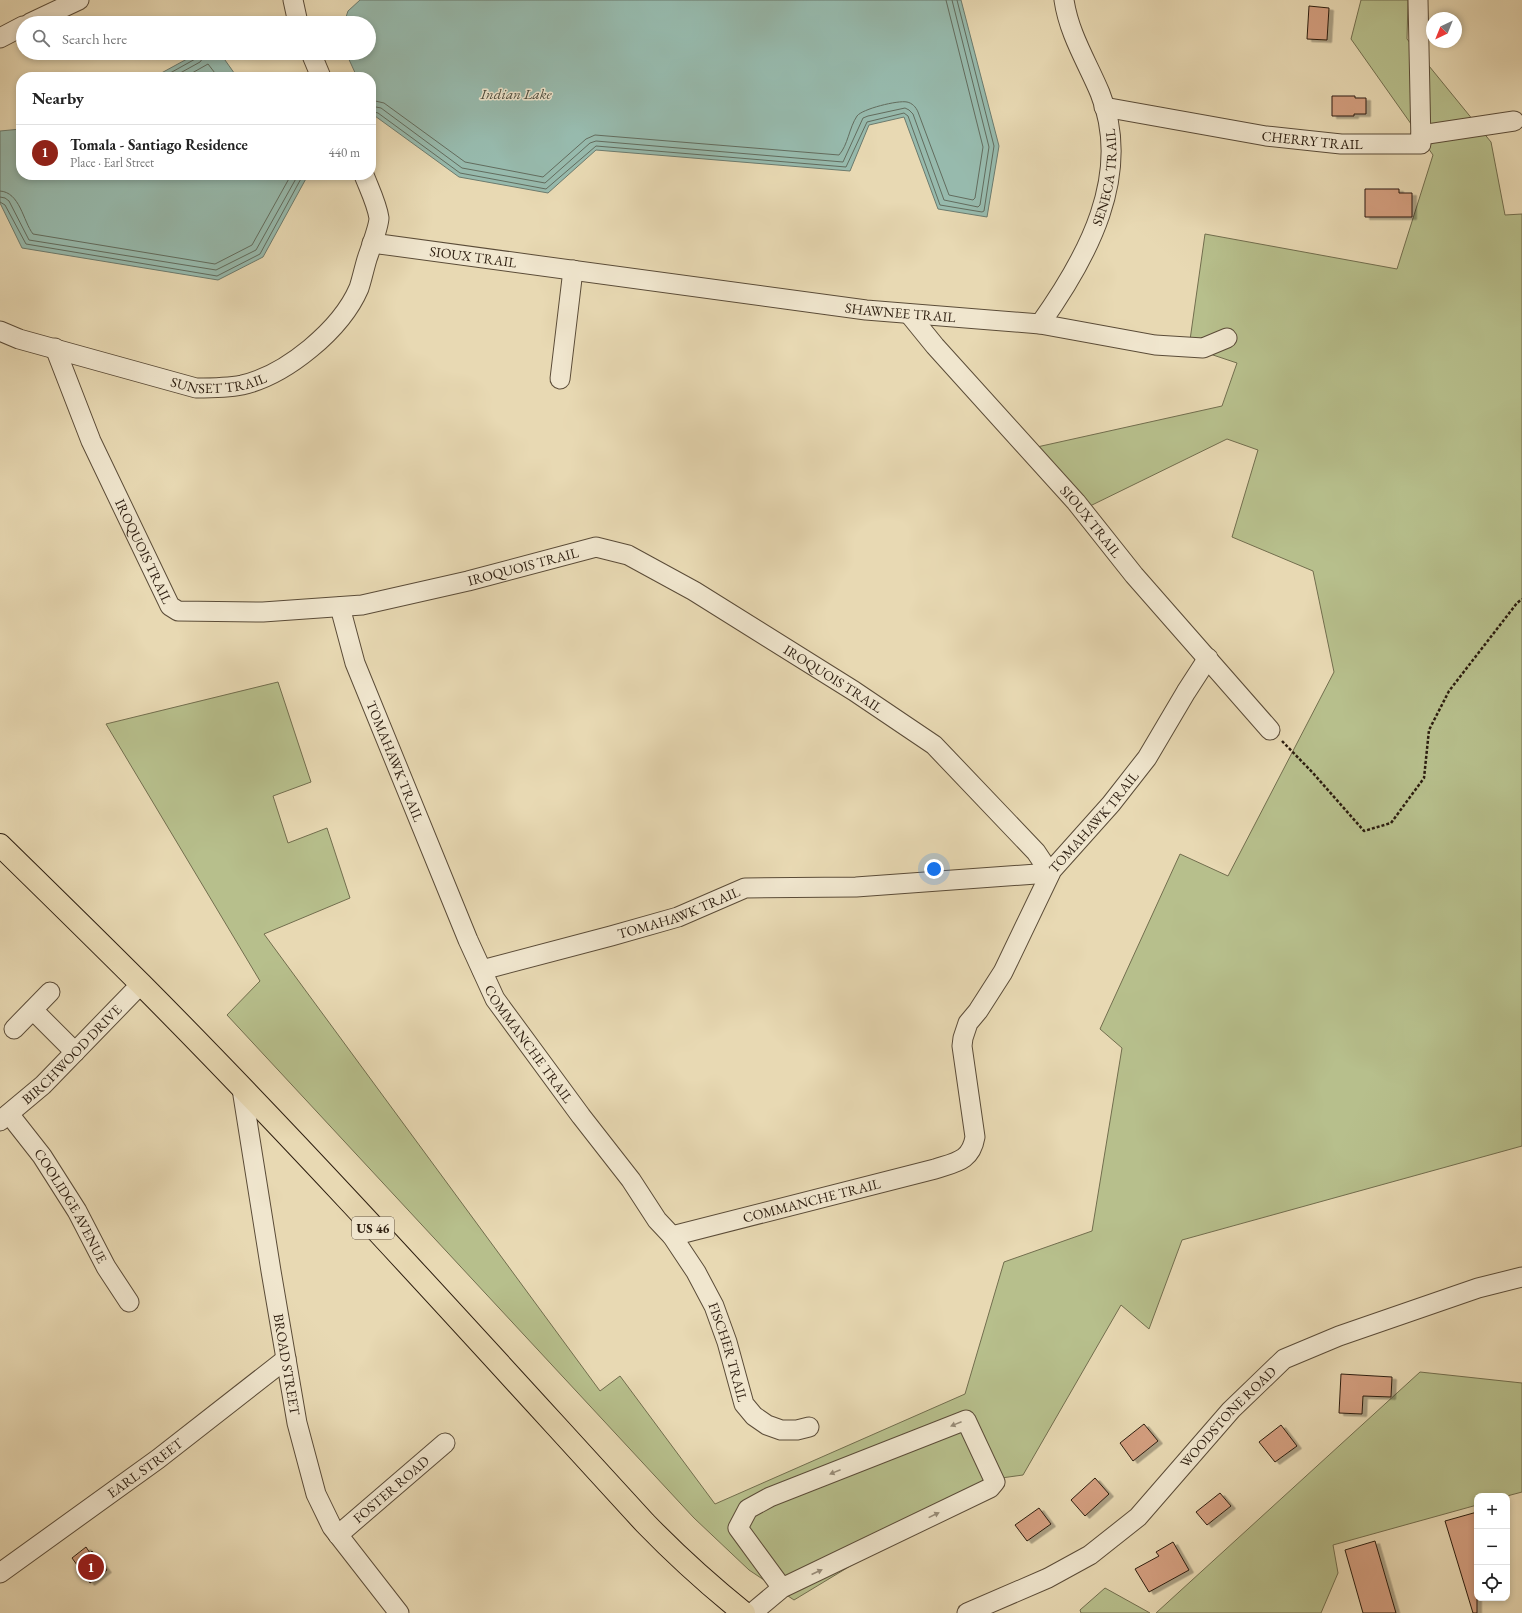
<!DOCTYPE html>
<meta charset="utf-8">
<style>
body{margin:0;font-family:"EB Garamond",serif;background:#f6f6f6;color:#222}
.controls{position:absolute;right:12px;bottom:12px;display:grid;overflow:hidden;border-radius:8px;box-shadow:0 2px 6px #0003}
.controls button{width:36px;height:36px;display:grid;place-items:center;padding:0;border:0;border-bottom:1px solid #e0e0e0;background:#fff;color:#222;font:20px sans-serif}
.compass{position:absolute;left:1426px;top:12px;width:36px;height:36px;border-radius:50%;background:#fff;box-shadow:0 2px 6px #0003;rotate:223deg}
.you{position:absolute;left:934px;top:869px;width:14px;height:14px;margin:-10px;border:3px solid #fff;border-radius:50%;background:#1a73e8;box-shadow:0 0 0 6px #1a73e833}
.badge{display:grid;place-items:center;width:26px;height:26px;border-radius:50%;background:#8f2418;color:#fff;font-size:13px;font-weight:700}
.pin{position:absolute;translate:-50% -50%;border:2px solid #fff;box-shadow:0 1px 4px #0006}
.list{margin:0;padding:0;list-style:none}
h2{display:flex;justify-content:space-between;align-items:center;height:52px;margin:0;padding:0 16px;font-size:17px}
h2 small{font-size:13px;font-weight:400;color:#767676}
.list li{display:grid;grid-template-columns:26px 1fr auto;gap:12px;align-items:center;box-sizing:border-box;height:56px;padding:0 16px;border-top:1px solid #e0e0e0}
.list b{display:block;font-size:15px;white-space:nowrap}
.list p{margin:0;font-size:13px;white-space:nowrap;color:#767676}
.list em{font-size:13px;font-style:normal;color:#767676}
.icon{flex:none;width:22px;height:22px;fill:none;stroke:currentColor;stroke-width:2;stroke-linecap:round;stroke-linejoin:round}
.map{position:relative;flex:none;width:1522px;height:1613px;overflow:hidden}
.search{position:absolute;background:#fff;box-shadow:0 2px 6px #0003;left:16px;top:16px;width:360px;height:44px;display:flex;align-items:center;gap:10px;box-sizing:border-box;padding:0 14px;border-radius:22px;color:#767676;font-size:15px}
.panel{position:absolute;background:#fff;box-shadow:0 2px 6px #0003;left:16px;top:72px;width:360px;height:108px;border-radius:16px}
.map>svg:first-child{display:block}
.green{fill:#b7bf8c;stroke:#726e4e}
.water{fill:#97baad;stroke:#6c7b6e}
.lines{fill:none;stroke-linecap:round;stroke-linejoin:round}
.shore{stroke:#626c5e;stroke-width:1}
.building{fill:#d49f80;stroke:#2c1d0f;filter:url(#shadow)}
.minor-casing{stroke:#5b4c38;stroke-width:21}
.major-casing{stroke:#2c1d0f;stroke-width:24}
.path{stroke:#2c1d0f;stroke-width:2.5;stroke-dasharray:3 2;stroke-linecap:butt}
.minor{stroke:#f0e6ce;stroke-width:19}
.major{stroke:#e8d9b3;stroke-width:22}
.oneway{fill:#988c78}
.labels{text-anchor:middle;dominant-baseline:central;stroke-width:3;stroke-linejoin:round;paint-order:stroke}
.shield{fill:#f0e6ce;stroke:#675948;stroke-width:1}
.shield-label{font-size:13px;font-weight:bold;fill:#2c1d0f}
.street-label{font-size:14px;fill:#2c1d0f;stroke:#f0e6ce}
.water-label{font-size:15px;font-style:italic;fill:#4c4c3e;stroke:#f0e6ce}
</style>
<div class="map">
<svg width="1522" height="1613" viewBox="0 0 1522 1613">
<defs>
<filter id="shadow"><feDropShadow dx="4.5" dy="2.5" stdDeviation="0" flood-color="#0004"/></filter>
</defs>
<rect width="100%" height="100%" fill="#e8d9b3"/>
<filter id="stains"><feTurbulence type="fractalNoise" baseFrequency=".005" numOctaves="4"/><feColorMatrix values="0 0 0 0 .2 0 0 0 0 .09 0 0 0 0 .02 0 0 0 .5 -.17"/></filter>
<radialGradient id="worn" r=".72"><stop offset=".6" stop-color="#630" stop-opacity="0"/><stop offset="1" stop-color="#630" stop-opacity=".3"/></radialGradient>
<g class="green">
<polygon points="1361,0 1408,0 1407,39 1491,142 1505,215 1522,214 1522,1146 1182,1240 1149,1329 1121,1305 1023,1475 994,1479 794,1600 749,1570 694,1518 227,1015 260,981 106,724 278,682 311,782 273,796 288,843 327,828 350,898 264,934 600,1391 620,1376 715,1504 965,1394 1004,1262 1092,1231 1122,1048 1100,1029 1180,854 1228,876 1334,672 1313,571 1232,537 1258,450 1227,439 1090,506 1037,447 1222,406 1237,363 1189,347 1205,234 1397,269 1433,155 1351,39"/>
<polygon points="1420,1372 1522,1383 1522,1492 1507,1496 1477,1496 1477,1505 1333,1545 1338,1573 1321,1613 1156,1613"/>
<polygon points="1105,1588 1150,1613 1081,1613 1080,1610"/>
</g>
<g class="water">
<polygon points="360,0 961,0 999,146 987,217 938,209 904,117 869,125 850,171 596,150 548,193 459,177 375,116 371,115 371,77 357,77 346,53 369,53 369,23 344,23 348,11"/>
<polygon points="198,53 220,53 237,77 154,77"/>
<polygon points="21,129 21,175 308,175 263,257 218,280 22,248 0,203 0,131"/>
</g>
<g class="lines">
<g class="shore">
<polyline points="163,77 197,58 199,53"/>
<polyline points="173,77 200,62 203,58 204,53"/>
<polyline points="185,77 208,64 218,77"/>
<path d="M371,100L384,103L465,162L543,177L586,139L595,135L839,155C848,145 849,128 857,116C862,109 898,100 907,102C912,103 916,107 918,112L949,195L973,200L975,198L983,147L946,0"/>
<polyline points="371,106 381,108 462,168 545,183 590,143 596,141 843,162 863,118 868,116 905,108 909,110 913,114 944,200 978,207 980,205 989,147 952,0"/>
<polyline points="371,111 378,113 460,173 546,189 596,146 846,167 867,122 904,113 908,116 940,205 982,212 984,211 994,146 957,0"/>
<path d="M0,191C20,192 23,221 33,234L215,264L252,245L291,175"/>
<polyline points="0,197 5,198 9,201 29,240 216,270 256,250 298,175"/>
<polyline points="0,202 5,205 26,244 217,276 260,254 303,175"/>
</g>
</g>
<g class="building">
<polygon points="1309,6 1329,8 1327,40 1307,39"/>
<polygon points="1332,96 1355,96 1355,98 1366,98 1366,114 1354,114 1354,116 1332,116"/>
<polygon points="1365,189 1399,189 1399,193 1412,193 1412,217 1365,217"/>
<polygon points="1341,1374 1392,1377 1391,1397 1363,1396 1362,1414 1339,1413"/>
<polygon points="1144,1424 1158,1441 1133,1461 1120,1443"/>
<polygon points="1281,1425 1297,1446 1275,1462 1259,1442"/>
<polygon points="1095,1478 1109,1494 1085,1516 1071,1500"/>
<polygon points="1220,1493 1231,1506 1207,1525 1196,1512"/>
<polygon points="1039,1508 1051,1524 1027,1541 1015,1525"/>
<polygon points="1477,1512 1477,1613 1473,1613 1445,1521"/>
<polygon points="1375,1541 1396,1613 1363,1613 1345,1550"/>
<polygon points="1173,1542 1189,1570 1149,1592 1135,1569 1159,1556 1156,1552"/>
<polygon points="86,1547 90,1553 92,1551 107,1570 90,1583 72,1558"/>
</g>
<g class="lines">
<g class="minor-casing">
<g id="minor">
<polyline points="293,0 298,23"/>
<polyline points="30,23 79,0"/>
<polyline points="0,38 23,26"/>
<polyline points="311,53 321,77"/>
<path id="s1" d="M1104,107L1266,136L1341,144H1421L1418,0"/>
<polyline points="1421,135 1514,121"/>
<path id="s2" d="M372,243L866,310L1040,324L1155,345L1203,348L1227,338"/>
<path id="s3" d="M909,314L935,346L1076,502L1134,575L1270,730"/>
<path id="s4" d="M1040,324C1087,258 1133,175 1100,93C1087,62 1069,34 1064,0"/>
<path id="s5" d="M0,331L19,339L196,388C212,388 227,388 242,385C286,375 341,330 359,288C362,279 364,269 367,259C370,250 379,226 379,218C377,204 369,188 364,175"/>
<path id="s6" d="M55,348L91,441L170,606L178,611L263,612L362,605L468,581L596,547L628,555L694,591L854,691L934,745L1036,852L1050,873"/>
<polyline points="560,379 573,270"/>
<path id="s7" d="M340,607L355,663L468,940L495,999L581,1116L631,1180L657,1220L672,1236L696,1272L714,1306L727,1342L744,1404L754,1416L767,1425L781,1430H797L809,1427"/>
<path id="s8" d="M482,970L611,936L678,917L745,888L856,887L1050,873"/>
<polyline points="33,1010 75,1052"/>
<polyline points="14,1029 50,992"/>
<path id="s9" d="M242,1089L271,1271L297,1423L316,1494L332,1527L399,1613"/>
<path id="s10" d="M9,1114L42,1156L77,1211L106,1267L129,1302"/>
<path id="s11" d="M0,1121L43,1085L141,984"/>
<path id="s12" d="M672,1236L935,1169C956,1162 971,1161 975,1137L962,1046L963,1038L968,1023L978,1011L1003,972L1052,870L1111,804L1147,758L1186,692L1208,658"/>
<path id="s13" d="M338,1535L445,1443"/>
<path id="s14" d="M0,1573L158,1459L286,1359"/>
<polyline points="752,1613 782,1588 990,1488 995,1482 966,1420 770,1497 748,1509 738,1528 782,1588"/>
<path id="s15" d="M967,1613L1048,1578L1090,1555L1138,1517L1231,1410L1284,1359L1339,1336L1478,1288L1522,1277"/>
</g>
</g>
<g class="major-casing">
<path id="major" d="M0,845C47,891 94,937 141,984C314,1158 479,1342 645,1523C676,1555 709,1585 744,1613"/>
</g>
<polyline class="path" points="1282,741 1313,773 1364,831 1391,823 1424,778 1429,730 1449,691 1517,603 1522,599"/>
<use href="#minor" class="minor"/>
<use href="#major" class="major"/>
</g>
<defs><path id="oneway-solid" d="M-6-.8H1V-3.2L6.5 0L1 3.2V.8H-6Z"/></defs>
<g class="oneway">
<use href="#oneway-solid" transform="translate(956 1424) rotate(158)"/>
<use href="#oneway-solid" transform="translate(835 1472) rotate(158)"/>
<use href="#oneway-solid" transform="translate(934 1515) rotate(-26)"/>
<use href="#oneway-solid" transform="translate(817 1572) rotate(-25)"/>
</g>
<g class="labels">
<rect class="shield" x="352" y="1217" width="42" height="22" rx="3"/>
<g class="shield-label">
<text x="373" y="1228">US 46</text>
</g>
<g class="street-label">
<text stroke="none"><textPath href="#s1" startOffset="211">CHERRY TRAIL</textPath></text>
<text stroke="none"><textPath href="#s4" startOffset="163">SENECA TRAIL</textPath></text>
<text stroke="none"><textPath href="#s2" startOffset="102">SIOUX TRAIL</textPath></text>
<text stroke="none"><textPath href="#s2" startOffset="533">SHAWNEE TRAIL</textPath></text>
<text stroke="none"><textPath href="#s5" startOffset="227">SUNSET TRAIL</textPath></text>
<text stroke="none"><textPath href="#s3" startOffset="276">SIOUX TRAIL</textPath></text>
<text stroke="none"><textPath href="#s6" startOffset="222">IROQUOIS TRAIL</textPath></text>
<text stroke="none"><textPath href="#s6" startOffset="642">IROQUOIS TRAIL</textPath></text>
<text stroke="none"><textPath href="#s6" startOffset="990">IROQUOIS TRAIL</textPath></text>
<text stroke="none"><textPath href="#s7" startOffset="164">TOMAHAWK TRAIL</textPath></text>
<text stroke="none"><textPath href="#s12" startOffset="681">TOMAHAWK TRAIL</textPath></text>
<text stroke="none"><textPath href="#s8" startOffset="205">TOMAHAWK TRAIL</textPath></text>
<text stroke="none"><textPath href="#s7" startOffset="478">COMMANCHE TRAIL</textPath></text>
<text stroke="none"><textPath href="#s11" startOffset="98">BIRCHWOOD DRIVE</textPath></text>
<text stroke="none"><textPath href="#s12" startOffset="144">COMMANCHE TRAIL</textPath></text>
<text stroke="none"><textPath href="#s10" startOffset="111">COOLIDGE AVENUE</textPath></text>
<text stroke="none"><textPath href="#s7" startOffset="848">FISCHER TRAIL</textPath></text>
<text stroke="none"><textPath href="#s9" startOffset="279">BROAD STREET</textPath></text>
<text stroke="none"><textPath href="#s15" startOffset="332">WOODSTONE ROAD</textPath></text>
<text stroke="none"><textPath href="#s14" startOffset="179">EARL STREET</textPath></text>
<text stroke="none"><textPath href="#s13" startOffset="70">FOSTER ROAD</textPath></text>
</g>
<g class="water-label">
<text x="516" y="93">Indian Lake</text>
</g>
</g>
<rect width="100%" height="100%" filter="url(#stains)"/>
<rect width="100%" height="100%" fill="url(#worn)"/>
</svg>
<div class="controls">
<button>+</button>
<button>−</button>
<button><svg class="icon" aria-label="locate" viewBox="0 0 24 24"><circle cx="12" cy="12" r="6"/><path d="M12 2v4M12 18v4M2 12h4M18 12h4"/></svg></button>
</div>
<svg class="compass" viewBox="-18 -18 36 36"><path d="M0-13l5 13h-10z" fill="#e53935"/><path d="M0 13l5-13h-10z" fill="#767676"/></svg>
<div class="you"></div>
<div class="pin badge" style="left:91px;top:1567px">1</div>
<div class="search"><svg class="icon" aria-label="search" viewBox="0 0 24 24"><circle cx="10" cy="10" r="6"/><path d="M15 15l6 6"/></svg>Search here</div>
<section class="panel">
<h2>Nearby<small></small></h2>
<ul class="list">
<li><span class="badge">1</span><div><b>Tomala - Santiago Residence</b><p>Place · Earl Street</p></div><em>440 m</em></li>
</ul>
</section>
</div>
